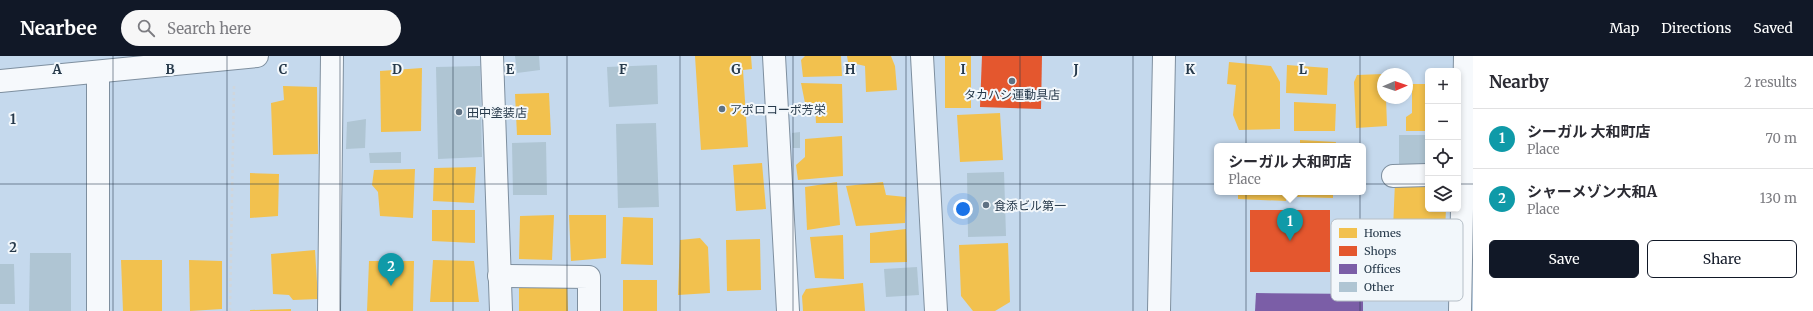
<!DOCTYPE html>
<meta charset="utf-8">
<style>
body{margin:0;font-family:Merriweather,"Noto Sans JP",serif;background:#f7f7f7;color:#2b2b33}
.controls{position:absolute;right:12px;top:12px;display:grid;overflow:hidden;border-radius:6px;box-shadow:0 2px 6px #0003}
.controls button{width:36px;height:36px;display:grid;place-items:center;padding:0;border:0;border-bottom:1px solid #e1e1e2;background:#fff;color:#2b2b33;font:20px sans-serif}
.compass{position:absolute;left:1377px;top:12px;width:36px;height:36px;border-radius:50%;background:#fff;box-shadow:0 2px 6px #0003;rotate:88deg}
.you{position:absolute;left:963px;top:153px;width:14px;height:14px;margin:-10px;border:3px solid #fff;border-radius:50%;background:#1a73e8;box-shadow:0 0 0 6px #1a73e833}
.badge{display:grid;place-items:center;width:26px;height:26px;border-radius:50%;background:#111827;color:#fff;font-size:13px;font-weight:700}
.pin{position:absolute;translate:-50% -33px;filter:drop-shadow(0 1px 2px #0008)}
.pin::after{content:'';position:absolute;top:21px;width:14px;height:12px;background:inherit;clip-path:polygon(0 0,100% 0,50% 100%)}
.popup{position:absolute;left:1214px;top:87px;width:152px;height:52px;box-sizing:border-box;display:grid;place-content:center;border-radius:6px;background:#fff;filter:drop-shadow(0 1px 3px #0005);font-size:13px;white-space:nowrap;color:#7c7c81}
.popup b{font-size:15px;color:#2b2b33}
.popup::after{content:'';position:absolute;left:50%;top:100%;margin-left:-8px;border:8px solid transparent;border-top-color:#fff}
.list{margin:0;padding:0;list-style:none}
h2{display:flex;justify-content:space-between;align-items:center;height:52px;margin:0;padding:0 16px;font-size:17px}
h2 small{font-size:13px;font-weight:400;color:#7c7c81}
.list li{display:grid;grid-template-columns:26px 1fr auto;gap:12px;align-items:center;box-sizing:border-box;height:60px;padding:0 16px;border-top:1px solid #e1e1e2}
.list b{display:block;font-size:15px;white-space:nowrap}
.list p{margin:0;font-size:13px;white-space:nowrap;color:#7c7c81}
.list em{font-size:13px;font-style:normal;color:#7c7c81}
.actions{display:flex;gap:8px;padding:12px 16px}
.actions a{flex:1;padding:9px 0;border:1px solid #111827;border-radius:6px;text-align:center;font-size:14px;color:#111827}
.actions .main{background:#111827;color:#fff}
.icon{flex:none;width:22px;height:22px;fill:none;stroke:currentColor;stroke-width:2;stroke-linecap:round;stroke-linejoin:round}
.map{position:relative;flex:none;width:1473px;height:255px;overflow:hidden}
header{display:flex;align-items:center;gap:24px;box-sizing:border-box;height:56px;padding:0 20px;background:#111827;color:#fff}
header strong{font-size:19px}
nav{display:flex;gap:22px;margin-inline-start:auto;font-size:14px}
.search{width:280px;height:36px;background:#f7f7f7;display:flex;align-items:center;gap:10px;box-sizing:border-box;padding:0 14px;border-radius:22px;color:#7c7c81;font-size:15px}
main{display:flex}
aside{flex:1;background:#fff}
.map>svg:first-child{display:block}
.homes{fill:#f2c14e}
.shops{fill:#e4572e}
.offices{fill:#7b5ea7}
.building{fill:#afc5d3}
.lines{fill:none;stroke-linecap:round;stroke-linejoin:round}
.minor-casing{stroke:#7e8f9f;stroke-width:24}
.path{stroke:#cfd6dd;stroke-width:2.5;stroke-dasharray:3 3;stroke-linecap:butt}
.minor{stroke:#f6f9fc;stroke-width:22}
.grid{fill:none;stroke:#26394a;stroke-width:1;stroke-opacity:0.55}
.poi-dot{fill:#5e7183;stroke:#f2f7fb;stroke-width:1.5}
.labels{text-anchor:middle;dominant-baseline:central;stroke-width:4;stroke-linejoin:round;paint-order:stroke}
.poi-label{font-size:12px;fill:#26394a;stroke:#f2f7fb;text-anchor:start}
.key{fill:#f2f7fb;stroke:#b5bec6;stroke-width:1}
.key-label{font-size:11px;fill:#26394a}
.grid-label{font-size:13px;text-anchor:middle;font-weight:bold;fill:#26394a;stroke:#f2f7fb;stroke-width:4;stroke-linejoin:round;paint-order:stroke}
</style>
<header>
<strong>Nearbee</strong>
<div class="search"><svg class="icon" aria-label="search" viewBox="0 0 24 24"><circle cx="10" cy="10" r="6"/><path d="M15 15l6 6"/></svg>Search here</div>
<nav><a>Map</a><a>Directions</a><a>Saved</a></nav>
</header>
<main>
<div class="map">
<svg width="1473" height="255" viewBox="0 0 1473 255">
<rect width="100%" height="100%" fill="#c5d9ed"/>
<g class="homes">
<polygon points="695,0 751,0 752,13 743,14 748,91 701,94"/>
<polygon points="805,0 841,0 842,20 803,21 801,4"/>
<polygon points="847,0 891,0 895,10 897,34 866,36 865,10 848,6"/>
<rect x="945" y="0" width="26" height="52"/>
<polygon points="1229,6 1271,10 1280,26 1280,73 1239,74 1233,59 1236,29 1227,28"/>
<polygon points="1287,9 1328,12 1327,39 1286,37"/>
<polygon points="422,12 421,75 381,76 380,15"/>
<polygon points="1383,18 1383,42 1386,42 1387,70 1356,72 1354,26 1357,19"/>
<polygon points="801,27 842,28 843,67 816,67 815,51 805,47"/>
<polygon points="1412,28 1428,28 1428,75 1406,75 1406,61 1412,57"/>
<polygon points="283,30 317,31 318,98 273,99 271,47 284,44"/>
<polygon points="549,37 551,79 517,79 515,38"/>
<polygon points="1294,46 1336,48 1335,75 1294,75"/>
<polygon points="1000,57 1003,104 960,106 957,59"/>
<polygon points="842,80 843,120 798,124 796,109 805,101 805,83"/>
<polygon points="1300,84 1336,86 1335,90 1300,90"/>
<polygon points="762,107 766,153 736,155 733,109"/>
<polygon points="476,111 474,147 433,145 434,112"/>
<polygon points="415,113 413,162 380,160 378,136 372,129 374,114"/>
<polygon points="250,117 279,118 278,160 250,162"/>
<polygon points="837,126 840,169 807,174 805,131"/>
<polygon points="883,126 886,139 906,141 905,167 856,170 846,130"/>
<polygon points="1395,126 1426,128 1425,151 1428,151 1428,153 1446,153 1445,175 1393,173"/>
<polygon points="1238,136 1287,136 1286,145 1238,143"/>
<polygon points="1298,136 1333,136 1333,142 1297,141"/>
<polygon points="432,154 475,154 475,187 432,185"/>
<polygon points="554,159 552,204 519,203 520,160"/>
<polygon points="569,159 606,159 606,202 571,205"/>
<polygon points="623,161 653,162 653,209 621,208"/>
<polygon points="906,173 907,206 870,207 870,177"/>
<polygon points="843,179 844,223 815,222 810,181"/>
<polygon points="1382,179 1383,227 1357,227 1355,180"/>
<polygon points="700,182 708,191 710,237 678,239 680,184"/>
<polygon points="760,183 761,234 727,235 726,184"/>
<polygon points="1386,186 1444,187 1443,223 1387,223"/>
<polygon points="1008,187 1010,246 995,255 973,255 961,240 959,189"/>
<polygon points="315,194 318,243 293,244 289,239 273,238 271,198"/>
<polygon points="121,204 162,204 162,255 123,255"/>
<polygon points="189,204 222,205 222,253 190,255"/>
<polygon points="433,204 474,205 479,246 430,246"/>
<polygon points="369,205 414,205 413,255 367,255"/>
<rect x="623" y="224" width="34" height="31"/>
<polygon points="519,226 567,228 568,255 519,255"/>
<polygon points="863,227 865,255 803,255 802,240 806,233"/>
<polygon points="291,253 291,255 250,255 250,254"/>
</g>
<g class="shops">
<polygon points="982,0 1042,0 1041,53 980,51"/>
<rect x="1250" y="154" width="80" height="62"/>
</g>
<polygon class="offices" points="1256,237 1363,238 1363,255 1255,255"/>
<g class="building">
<polygon points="515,0 539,0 540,14 517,17"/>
<polygon points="657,9 658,48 609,51 607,11"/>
<polygon points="480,10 482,101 438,103 436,11"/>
<polygon points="366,63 365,92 346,93 347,66"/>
<polygon points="656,67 659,151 618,152 616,68"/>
<polygon points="800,76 800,92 793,92 792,77"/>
<polygon points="1399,79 1428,79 1428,109 1399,110"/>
<polygon points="546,86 547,139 513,139 512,87"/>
<polygon points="401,96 401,107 370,107 369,97"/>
<polygon points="1004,116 1006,180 968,181 967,117"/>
<polygon points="30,197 71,197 71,255 29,255"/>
<polygon points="0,208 14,208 15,248 0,248"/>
<polygon points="917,211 919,239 886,241 884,213"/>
</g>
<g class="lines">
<g class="minor-casing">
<g id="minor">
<polyline points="492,0 501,255"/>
<polyline points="774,0 788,255"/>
<polyline points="922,0 936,255"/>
<polyline points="98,16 98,255"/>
<polyline points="0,25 257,0"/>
<polyline points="1393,120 1428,119"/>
<polyline points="499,220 589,221 589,255"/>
<polyline points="329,255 332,0"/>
<polyline points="1159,255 1164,0"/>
<polyline points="1460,255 1465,0"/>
</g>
</g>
<polyline class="path" points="230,255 234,30"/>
<use href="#minor" class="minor"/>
</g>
<path class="grid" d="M113,0V255M227,0V255M340,0V255M453,0V255M567,0V255M680,0V255M793,0V255M906,0V255M1020,0V255M1133,0V255M1246,0V255M1360,0V255M0,128H1428M1458,128H1473"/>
<g class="poi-dot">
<circle cx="1012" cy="25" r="4"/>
<circle cx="722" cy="53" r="4"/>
<circle cx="459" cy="56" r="4"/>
<circle cx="986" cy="149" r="4"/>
</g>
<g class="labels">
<g class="poi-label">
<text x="1012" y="38" text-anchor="middle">タカハシ運動具店</text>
<text x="730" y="53">アポロコーポ芳栄</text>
<text x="467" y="56">田中塗装店</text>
<text x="994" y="149">食添ビル第一</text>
</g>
</g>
<rect x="1331" y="163" width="132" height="82" rx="6" class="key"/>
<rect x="1339" y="172" width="18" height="10" fill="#f2c14e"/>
<rect x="1339" y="190" width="18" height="10" fill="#e4572e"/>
<rect x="1339" y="208" width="18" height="10" fill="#7b5ea7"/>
<rect x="1339" y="226" width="18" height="10" fill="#afc5d3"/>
<g class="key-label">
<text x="1364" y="181">Homes</text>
<text x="1364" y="199">Shops</text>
<text x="1364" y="217">Offices</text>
<text x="1364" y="235">Other</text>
</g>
<g class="grid-label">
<text x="57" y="18">A</text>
<text x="170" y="18">B</text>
<text x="283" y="18">C</text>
<text x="397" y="18">D</text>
<text x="510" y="18">E</text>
<text x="623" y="18">F</text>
<text x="736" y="18">G</text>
<text x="850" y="18">H</text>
<text x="963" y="18">I</text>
<text x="1076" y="18">J</text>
<text x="1190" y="18">K</text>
<text x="1303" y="18">L</text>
<text x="13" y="68">1</text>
<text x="13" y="196">2</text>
</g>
</svg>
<div class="controls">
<button>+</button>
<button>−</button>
<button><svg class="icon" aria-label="locate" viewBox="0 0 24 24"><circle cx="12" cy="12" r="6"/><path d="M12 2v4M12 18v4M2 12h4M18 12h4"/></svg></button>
<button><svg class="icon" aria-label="layers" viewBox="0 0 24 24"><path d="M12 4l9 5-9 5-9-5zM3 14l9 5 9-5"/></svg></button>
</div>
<svg class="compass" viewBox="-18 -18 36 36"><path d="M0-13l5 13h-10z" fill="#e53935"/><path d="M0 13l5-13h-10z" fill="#7c7c81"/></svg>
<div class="you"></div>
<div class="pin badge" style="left:1290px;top:185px;background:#0f9aa8">1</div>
<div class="popup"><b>シーガル 大和町店</b>Place</div>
<div class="pin badge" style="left:391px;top:230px;background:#0f9aa8">2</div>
</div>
<aside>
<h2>Nearby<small>2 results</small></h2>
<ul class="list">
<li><span class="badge" style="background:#0f9aa8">1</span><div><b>シーガル 大和町店</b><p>Place</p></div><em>70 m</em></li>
<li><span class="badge" style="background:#0f9aa8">2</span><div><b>シャーメゾン大和A</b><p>Place</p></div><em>130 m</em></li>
</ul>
<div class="actions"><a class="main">Save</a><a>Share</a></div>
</aside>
</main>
